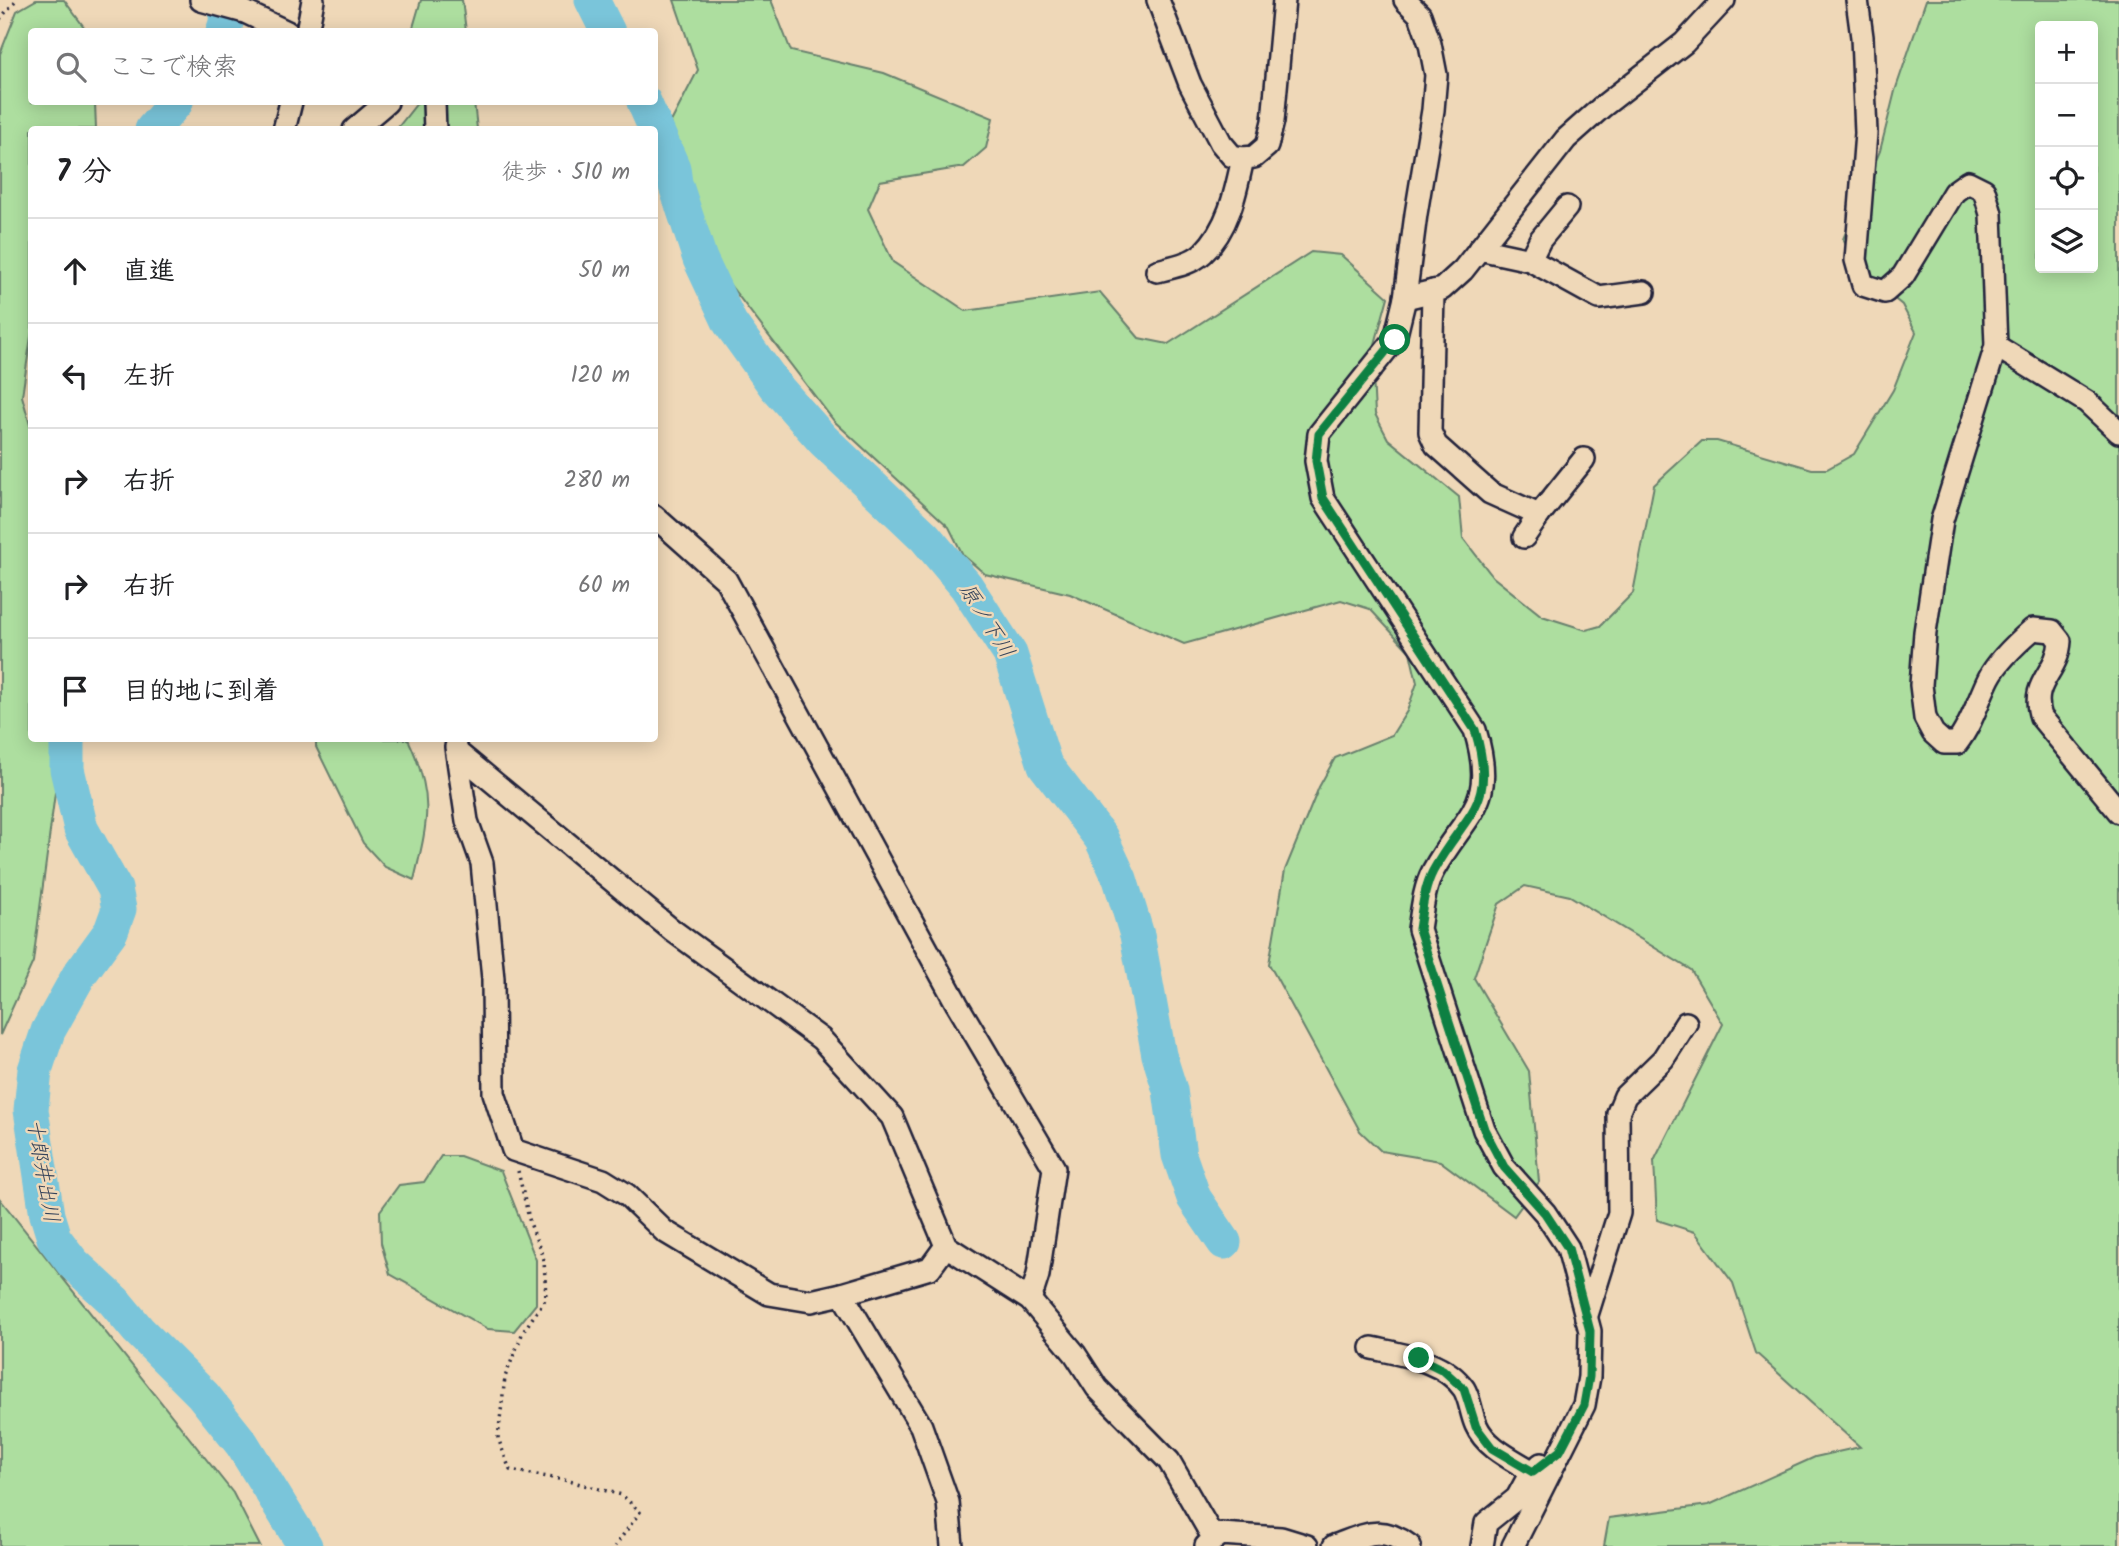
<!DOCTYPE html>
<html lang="ja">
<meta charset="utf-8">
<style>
body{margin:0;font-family:Kalam,"Klee One",sans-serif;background:#f6f6f6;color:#202124}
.controls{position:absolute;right:21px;top:21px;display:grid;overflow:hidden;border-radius:7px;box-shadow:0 4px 18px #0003}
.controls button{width:63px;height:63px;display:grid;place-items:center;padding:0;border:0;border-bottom:2px solid #e0e0e0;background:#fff;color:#202124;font:35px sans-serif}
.stop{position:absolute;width:21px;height:21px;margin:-16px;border:5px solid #0b8043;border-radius:50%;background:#fff}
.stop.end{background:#0b8043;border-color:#fff;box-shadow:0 2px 7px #0008}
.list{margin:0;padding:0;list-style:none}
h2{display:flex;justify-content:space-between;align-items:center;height:91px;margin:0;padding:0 28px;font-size:30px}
h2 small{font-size:23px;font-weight:400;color:#757577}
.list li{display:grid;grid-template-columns:46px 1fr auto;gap:21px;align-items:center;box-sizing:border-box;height:105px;padding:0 28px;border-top:2px solid #e0e0e0}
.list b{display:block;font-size:26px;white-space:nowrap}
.list em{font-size:23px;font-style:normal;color:#757577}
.icon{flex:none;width:38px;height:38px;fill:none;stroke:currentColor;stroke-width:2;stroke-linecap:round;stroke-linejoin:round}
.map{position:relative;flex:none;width:2119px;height:1546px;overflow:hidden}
.search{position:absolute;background:#fff;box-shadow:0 4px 18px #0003;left:28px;top:28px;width:630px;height:77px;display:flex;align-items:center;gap:18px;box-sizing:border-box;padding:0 24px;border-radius:7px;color:#757577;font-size:26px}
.panel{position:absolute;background:#fff;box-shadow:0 4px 18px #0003;left:28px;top:126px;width:630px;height:616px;border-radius:7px}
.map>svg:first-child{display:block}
.green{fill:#adde9f;stroke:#68806d;stroke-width:2;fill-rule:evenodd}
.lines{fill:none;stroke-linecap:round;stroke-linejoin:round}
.river{stroke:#7ac5da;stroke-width:35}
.minor-casing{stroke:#22223b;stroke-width:26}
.path{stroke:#22223b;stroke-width:3.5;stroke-dasharray:2 5;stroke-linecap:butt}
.minor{stroke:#efd8b8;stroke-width:21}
.route{stroke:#0b8043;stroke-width:9}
.labels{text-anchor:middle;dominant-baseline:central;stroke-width:5;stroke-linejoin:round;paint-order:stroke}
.water-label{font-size:21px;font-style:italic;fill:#34435b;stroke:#efd8b8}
</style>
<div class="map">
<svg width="2119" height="1546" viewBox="0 0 2119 1546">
<rect width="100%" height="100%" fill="#efd8b8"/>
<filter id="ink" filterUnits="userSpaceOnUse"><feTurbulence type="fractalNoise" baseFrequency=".0143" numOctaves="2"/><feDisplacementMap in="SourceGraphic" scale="14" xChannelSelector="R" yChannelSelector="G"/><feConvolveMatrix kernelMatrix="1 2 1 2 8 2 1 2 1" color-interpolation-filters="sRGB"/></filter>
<g filter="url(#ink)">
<g class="green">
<polygon points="36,0 64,0 87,31 32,32 32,102 95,102 96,129 32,130 32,330 22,396 32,432 32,738 62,739 33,962 0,1035 0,54 17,11"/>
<polygon points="421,0 462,0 466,31 412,31"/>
<path d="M674,0H771L791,51L884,73L993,118L986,148L964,167L880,181L868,209L893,262L966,311L1100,292L1139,338L1168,344L1311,252L1341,255L1388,297L1372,355L1375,414L1388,439L1459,497L1463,538L1493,577L1542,616L1586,630L1600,626L1633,593L1654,485L1702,441H1717L1812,469H1827L1854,454L1893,390L1916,332L1902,305L1857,268L1843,239L1880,151L1895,91L1926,0H2119V1546H1604L1609,1518L1709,1505L1815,1457L1860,1447L1756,1353L1733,1283L1695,1232L1657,1220L1654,1161L1723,1024L1691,970L1570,896L1525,886L1499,904L1474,978L1529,1071L1539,1182L1514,1216L1440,1161L1381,1151L1360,1131L1269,964L1285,870L1319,787L1335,758L1392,735L1407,711L1417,683L1410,652L1370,609L1341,600L1184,644L1070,594L985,574L963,555L949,527L834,421L694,238L671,122L698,70ZM2040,26H2093V268H2040Z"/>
<polygon points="418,102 474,102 477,129 396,130"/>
<path d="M316,739H408C435,796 428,821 414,880L385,867L363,843L316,747Z"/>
<polygon points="441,1156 460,1156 501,1171 536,1260 536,1304 514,1331 488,1329 390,1274 381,1243 380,1211 399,1185 424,1182"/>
<polygon points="0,1199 233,1493 260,1546 0,1546"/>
</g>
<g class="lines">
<g class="river">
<polyline points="592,0 608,32"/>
<polyline points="223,32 226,23 227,0"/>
<polyline points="644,102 673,168 675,183 700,259 730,323 776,387 823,440 925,537 966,586 1010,654 1045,765 1101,838 1120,879 1137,935 1159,1055 1170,1090 1179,1155 1194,1198 1224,1242"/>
<polyline points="152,130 176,102"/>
<polyline points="67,738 67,769 81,829 115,889 119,909 111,931 79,975 48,1031 35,1070 31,1110 47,1215 54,1238 73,1263 114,1301 138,1330 203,1395 242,1444 305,1546"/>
</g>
<g class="minor-casing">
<g id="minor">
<polyline points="201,0 245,12 287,32"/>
<polyline points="1158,0 1190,84 1221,143 1232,156 1243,158 1254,157 1267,146 1273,121 1284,0"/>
<path d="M1405,0L1420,15L1430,44L1436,75L1433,110L1416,214L1405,298L1395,339L1319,434L1316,461L1323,498L1475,730C1498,807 1466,811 1433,871C1424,888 1422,910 1419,929L1484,1130L1504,1167L1545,1213L1568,1248L1590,1331L1589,1377L1584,1405L1513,1546"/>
<path d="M1857,0L1862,37L1866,133L1856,260L1863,285L1885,292L1903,276L1954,192L1968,182L1984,190L1991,214L1996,346L1942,520L1925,632L1921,685L1925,718L1933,733L1944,743H1957C1972,724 1978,700 1989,678C1998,660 2018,642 2033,629L2052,631L2060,641C2058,674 2029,682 2041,717L2119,812"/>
<polyline points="307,32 313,0"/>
<polyline points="434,102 435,130"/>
<polyline points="284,130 291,102"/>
<polyline points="354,130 387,102"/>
<polyline points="1479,249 1530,260 1599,298 1644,292"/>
<polyline points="1530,260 1540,240 1567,207"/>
<path d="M1157,271C1172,267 1191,264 1203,253C1229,228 1236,191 1243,158"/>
<polyline points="1433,291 1430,432 1436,445 1490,493 1539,515 1584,459"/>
<polyline points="1405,298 1442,289 1463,270 1566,139 1602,107 1684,43 1724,0"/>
<polyline points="1996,346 2087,402 2119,432"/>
<polyline points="654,516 726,580 957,1004 1054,1168 1038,1275 1030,1300"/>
<polyline points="1524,537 1539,515"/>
<polyline points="456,747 467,821 482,863 493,979 494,1093 513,1150 603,1180 627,1195 664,1231 769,1294 811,1301 842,1294 930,1268 946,1246"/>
<polyline points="457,752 672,930 821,1039 892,1117 946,1246 1030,1300 1075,1354 1097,1388 1169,1461 1214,1539"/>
<polyline points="842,1294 921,1426 948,1502 952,1546"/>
<polyline points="1586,1318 1619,1213 1618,1113 1625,1096 1663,1059 1686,1023"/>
<path d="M1372,1348C1403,1355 1444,1360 1464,1389C1470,1399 1471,1414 1476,1425C1486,1448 1512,1459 1533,1472"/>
<polyline points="1206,1546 1221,1534 1281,1538 1307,1546"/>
<path d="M1334,1546C1365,1535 1381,1524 1410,1546"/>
<polyline points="1482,1546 1486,1523 1517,1498 1529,1476 1541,1464"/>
</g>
</g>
<g class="path">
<polyline points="0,19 16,0"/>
<polyline points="518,1171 530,1223 544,1260 546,1298 523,1332 505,1377 498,1438 510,1470 569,1481 622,1495 640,1512 615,1546"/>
</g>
<use href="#minor" class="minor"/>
</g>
</g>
<g class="lines" filter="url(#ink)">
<path class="route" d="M1395,340L1319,434L1316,461L1323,498L1475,730C1498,807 1466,811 1433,871C1424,888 1422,910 1419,929L1484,1129L1504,1167L1545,1213L1568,1248L1590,1331L1589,1377L1584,1405L1560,1451L1533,1472L1492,1448L1476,1427L1464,1389L1443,1370L1419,1358"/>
</g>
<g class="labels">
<g class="water-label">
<text transform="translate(986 621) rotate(58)">原ノ下川</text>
<text transform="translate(42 1171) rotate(80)">十郎井出川</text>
</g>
</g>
</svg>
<div class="controls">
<button>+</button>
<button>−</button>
<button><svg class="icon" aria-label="locate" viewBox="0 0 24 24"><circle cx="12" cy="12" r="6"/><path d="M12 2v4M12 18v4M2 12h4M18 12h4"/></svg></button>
<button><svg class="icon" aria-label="layers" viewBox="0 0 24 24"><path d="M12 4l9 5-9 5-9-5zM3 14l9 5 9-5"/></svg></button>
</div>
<div class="stop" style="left:1395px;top:340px"></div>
<div class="stop end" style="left:1419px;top:1358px"></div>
<div class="search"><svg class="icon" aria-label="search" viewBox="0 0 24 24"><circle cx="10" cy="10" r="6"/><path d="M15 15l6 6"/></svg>ここで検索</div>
<section class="panel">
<h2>7 分<small>徒歩 · 510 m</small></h2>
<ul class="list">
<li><svg class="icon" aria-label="ahead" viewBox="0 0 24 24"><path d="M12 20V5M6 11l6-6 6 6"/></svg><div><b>直進</b></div><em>50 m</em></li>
<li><svg class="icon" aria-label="left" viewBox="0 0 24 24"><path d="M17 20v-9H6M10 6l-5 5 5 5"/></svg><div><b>左折</b></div><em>120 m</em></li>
<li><svg class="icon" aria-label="right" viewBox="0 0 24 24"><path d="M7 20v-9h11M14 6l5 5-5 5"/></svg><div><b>右折</b></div><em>280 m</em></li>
<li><svg class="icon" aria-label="right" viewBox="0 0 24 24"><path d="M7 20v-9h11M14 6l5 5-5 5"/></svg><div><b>右折</b></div><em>60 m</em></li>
<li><svg class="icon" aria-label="arrive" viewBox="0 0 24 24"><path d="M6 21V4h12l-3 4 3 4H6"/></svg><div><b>目的地に到着</b></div></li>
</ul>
</section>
</div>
